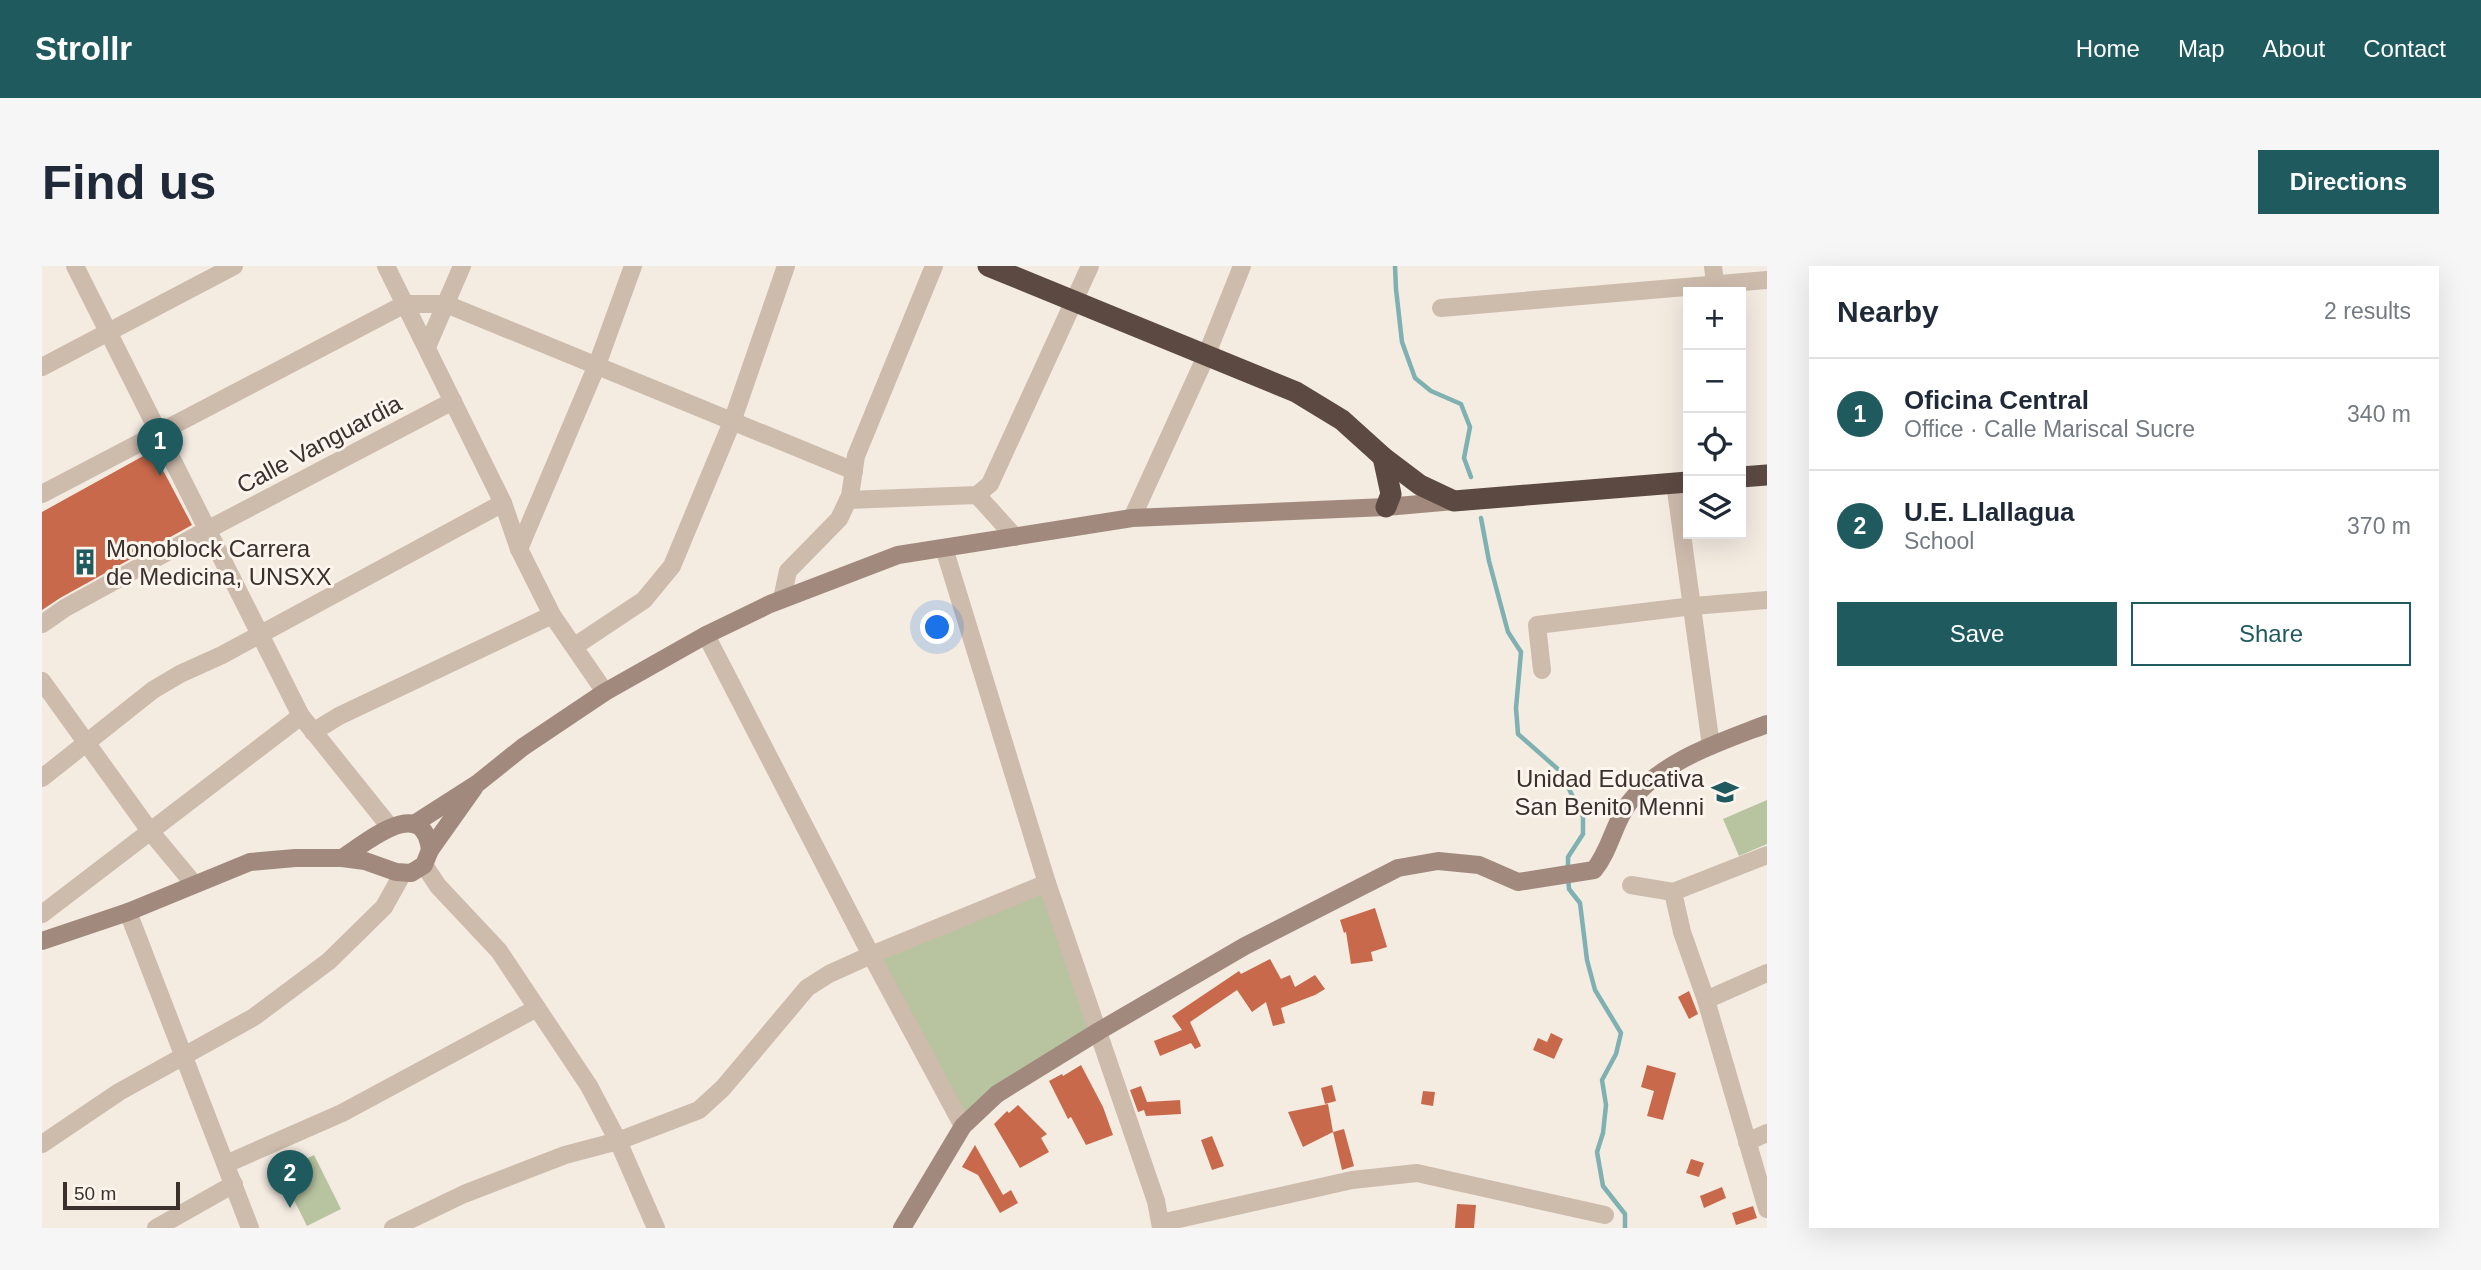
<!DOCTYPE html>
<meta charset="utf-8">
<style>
body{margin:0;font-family:Arial,sans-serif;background:#f6f6f7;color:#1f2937}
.controls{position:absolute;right:21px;top:21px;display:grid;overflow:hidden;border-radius:0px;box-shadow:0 7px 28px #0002}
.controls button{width:63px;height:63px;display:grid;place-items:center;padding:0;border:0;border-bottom:2px solid #e0e1e3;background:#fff;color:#1f2937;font:35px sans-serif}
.scale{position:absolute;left:21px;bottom:18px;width:117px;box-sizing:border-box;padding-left:7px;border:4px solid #3b302b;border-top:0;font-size:19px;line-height:24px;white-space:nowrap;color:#3b302b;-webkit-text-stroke:5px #fbf5ee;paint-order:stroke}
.you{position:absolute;left:896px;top:362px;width:24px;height:24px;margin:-18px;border:5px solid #fff;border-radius:50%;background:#1a73e8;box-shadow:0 0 0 10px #1a73e833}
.badge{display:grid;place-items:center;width:46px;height:46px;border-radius:50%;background:#1f5a5e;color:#fff;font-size:23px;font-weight:700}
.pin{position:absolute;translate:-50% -58px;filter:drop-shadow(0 2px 4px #0008)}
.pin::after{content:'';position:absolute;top:37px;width:24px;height:21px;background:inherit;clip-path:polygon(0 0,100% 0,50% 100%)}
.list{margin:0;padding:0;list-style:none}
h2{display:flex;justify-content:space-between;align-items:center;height:91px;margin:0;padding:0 28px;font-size:30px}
h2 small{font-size:23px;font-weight:400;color:#747a83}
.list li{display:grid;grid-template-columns:46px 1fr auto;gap:21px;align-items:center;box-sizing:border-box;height:112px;padding:0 28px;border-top:2px solid #e0e1e3}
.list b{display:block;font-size:26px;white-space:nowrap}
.list p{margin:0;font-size:23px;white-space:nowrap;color:#747a83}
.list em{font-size:23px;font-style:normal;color:#747a83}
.actions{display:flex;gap:14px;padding:21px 28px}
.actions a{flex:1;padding:16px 0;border:2px solid #1f5a5e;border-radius:0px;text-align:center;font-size:24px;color:#1f5a5e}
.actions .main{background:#1f5a5e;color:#fff}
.icon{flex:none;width:38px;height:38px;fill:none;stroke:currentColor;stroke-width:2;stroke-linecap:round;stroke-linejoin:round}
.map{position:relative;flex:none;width:1725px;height:962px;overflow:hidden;border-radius:0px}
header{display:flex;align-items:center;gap:42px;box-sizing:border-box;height:98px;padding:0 35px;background:#1f5a5e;color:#fff}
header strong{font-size:33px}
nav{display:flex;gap:38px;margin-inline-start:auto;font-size:24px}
.intro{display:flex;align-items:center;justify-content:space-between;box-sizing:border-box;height:168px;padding:0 42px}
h1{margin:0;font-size:49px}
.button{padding:18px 32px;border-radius:0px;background:#1f5a5e;color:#fff;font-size:24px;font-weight:700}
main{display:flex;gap:42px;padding:0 42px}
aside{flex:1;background:#fff;border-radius:0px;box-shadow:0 7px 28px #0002}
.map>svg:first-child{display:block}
.green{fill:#b8c4a0}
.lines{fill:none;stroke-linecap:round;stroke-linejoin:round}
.stream{stroke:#7fb0b2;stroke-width:4.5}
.building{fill:#c8694b}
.street{stroke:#cdbbac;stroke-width:18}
.secondary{stroke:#a18a7d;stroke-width:18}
.highway{stroke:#5c4a42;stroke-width:21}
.labels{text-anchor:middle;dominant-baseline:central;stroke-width:6;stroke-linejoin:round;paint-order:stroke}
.street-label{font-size:24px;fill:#3b302b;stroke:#fbf5ee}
.poi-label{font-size:24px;fill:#3b302b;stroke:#fbf5ee;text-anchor:start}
</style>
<header>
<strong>Strollr</strong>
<nav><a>Home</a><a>Map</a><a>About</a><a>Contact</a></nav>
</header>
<div class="intro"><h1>Find us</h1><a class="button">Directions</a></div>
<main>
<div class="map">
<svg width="1725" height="962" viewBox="0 0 1725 962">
<rect width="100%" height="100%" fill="#f4ebe1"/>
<g class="green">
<polygon points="1725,534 1725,578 1697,590 1681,553"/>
<polygon points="1005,617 1057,765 921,860 829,689"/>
<polygon points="272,889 299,943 265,960 238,906"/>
</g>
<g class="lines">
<g class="stream">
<polyline points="1353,0 1354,23 1360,76 1373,112 1389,125 1419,138 1428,161 1422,192 1429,211"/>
<polyline points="1439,252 1447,295 1466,366 1479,386 1474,442 1476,468 1518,505 1541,551 1541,568 1526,591 1526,602"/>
<polyline points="1526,611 1527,623 1538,637 1545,694 1553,724 1579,767 1574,788 1560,814 1564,839 1561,867 1555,886 1561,920 1583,948 1583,962"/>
</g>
</g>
<g class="building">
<polygon points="103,189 115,193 150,259 18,332 0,344 0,246"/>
<polygon points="1333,642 1345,681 1329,686 1331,695 1309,698 1304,666 1302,667 1298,654"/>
<polygon points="1228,693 1239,713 1248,709 1253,721 1273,709 1283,723 1273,729 1239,742 1243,757 1231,760 1224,736 1210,746 1195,724 1148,756 1159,780 1153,783 1149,777 1118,790 1112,775 1140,764 1130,750 1197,705 1199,708"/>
<polygon points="1647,725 1656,748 1647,753 1636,731"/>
<polygon points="1509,767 1521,773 1512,793 1491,784 1496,772 1505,776"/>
<polygon points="1039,799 1061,841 1071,869 1044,879 1029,851 1026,853 1007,815 1020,808 1021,810"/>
<polygon points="1605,799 1634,807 1621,854 1605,850 1612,825 1599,821"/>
<polygon points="1290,819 1294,835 1283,838 1279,822"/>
<polygon points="1099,820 1105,836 1138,834 1139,848 1104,850 1102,844 1096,846 1088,824"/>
<polygon points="1381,825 1393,826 1391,840 1379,838"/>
<polygon points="1286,838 1291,866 1302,863 1312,900 1300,904 1291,866 1261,881 1246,846"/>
<polygon points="976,839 1005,868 999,872 1007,886 978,902 952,858 965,845 967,847"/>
<polygon points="1170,870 1182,900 1170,904 1159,874"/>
<polygon points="933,879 961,929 969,924 976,937 958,947 936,909 920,901"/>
<polygon points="1649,893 1662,897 1657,911 1644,907"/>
<polygon points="1680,921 1684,932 1662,942 1658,930"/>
<polygon points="1415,938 1434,939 1432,962 1413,962"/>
<polygon points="1711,940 1715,952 1694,959 1690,947"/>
</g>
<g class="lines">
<g class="street">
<polyline points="33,0 259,450 348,561"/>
<polyline points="344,0 461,237 477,283 510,349 563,426"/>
<polyline points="1671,0 1674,26"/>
<polyline points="1399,42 1725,14"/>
<polyline points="385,81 420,0"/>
<polyline points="0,101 192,0"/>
<polyline points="1633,217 1669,480"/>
<polyline points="0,228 363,38 404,38 812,205"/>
<polyline points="935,229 973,271"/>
<polyline points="806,234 935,229 948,218 1048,0"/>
<polyline points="1090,252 1164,90 1200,0"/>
<polyline points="902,282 1005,617 1114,935 1119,962"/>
<polyline points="477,283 555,99 591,0"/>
<polyline points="740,333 746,305 797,253 808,230 814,190 892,0"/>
<polyline points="0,358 23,342 165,264 411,135"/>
<polyline points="664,369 829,689 921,860"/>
<polyline points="533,380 602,334 630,300 690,156 744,0"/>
<polyline points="1500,404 1495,359 1651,340 1725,334"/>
<polyline points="0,415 108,565 152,618"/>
<polyline points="271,466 297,450 510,349"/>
<polyline points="0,512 111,424 138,408 180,389 461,237"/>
<polyline points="382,599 396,620 457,685 547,820 576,875 614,962"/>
<polyline points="1589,619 1631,626 1640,666 1664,734 1725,943"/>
<polyline points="1631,626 1725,589"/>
<polyline points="86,646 208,962"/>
<polyline points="0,648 259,450"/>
<polyline points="1664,734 1725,707"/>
<polyline points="1705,876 1725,867"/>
<polyline points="0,878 77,826 212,751 287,695 342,641 361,607"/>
<polyline points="184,898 300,847 495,742"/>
<polyline points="1119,957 1310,914 1375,907 1563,949"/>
<polyline points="114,962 192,918"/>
<polyline points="351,962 422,928 523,889 576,875 657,844 681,822 765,722 787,708 829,689 1005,617"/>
</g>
<g class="secondary">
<polyline points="372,558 436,517 481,481 563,426 664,369 728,338 856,289 1090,252 1344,241 1412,235"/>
<path d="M300,592C324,577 381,527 388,584"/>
<polyline points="0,675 86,646 208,596 253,592 300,592 323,595 354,606 369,607 382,599 388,584 432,522"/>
<path d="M860,962L921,860L955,828L1057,765L1203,680L1356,602L1396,595L1437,599L1476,616L1552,604C1569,583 1572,556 1587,537C1620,494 1676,477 1725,458"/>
</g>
<g class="highway">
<polyline points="946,0 1254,126 1300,154 1341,191 1378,219 1412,235 1646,216"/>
<polyline points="1341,191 1349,228 1344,241"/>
<polyline points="1699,211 1725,209"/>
</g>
</g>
<defs>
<g id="building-bare" transform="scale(2.1)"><path d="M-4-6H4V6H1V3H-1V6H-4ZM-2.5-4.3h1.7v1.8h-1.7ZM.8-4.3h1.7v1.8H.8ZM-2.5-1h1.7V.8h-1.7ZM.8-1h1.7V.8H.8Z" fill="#1f5a5e" stroke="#fbf5ee" stroke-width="2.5" paint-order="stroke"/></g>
<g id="school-bare" transform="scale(2.1)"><path d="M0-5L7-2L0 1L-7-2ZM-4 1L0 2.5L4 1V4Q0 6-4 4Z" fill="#1f5a5e" stroke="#fbf5ee" stroke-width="2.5" paint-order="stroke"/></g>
</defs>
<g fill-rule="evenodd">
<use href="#building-bare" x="43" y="296"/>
<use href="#school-bare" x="1683" y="526"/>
</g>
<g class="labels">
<g class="street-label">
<text transform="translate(277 178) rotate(-28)">Calle Vanguardia</text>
</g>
<g class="poi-label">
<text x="64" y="282">Monoblock Carrera<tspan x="64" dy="28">de Medicina, UNSXX</tspan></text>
<text x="1662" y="512" text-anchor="end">Unidad Educativa<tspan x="1662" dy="28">San Benito Menni</tspan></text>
</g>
</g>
</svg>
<div class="controls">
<button>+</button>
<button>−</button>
<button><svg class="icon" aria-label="locate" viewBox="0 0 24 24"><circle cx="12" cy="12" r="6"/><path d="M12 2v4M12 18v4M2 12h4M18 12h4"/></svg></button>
<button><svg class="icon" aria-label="layers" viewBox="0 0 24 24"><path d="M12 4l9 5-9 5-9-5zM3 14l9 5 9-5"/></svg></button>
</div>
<div class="scale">50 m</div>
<div class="you"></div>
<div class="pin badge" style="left:118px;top:210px">1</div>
<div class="pin badge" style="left:248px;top:942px">2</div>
</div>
<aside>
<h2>Nearby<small>2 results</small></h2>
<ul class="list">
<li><span class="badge">1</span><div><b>Oficina Central</b><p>Office · Calle Mariscal Sucre</p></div><em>340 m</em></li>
<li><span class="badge">2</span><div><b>U.E. Llallagua</b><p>School</p></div><em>370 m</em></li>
</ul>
<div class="actions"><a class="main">Save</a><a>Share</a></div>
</aside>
</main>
